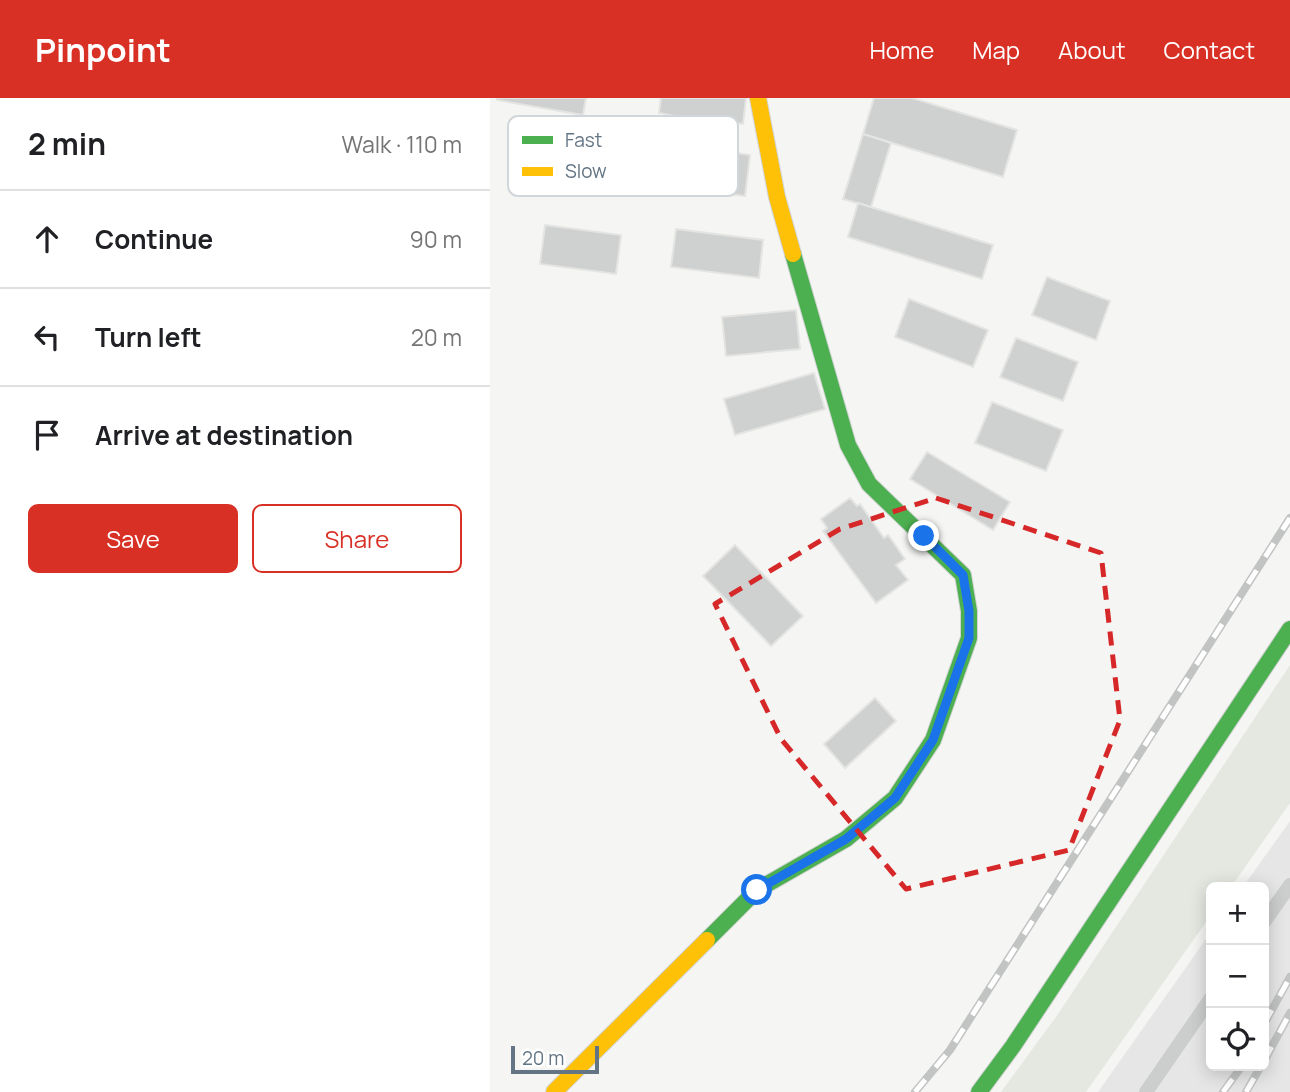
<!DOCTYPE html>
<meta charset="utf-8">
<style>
body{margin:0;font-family:Manrope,sans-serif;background:#f6f6f6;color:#202124}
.controls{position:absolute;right:21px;bottom:21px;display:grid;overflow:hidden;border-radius:10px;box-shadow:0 4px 18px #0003}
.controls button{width:63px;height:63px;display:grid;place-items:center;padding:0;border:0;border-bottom:2px solid #e0e0e0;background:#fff;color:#202124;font:35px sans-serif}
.scale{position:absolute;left:21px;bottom:18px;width:88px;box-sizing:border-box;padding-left:7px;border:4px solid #637584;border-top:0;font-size:19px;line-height:24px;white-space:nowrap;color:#637584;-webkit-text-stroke:5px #fff;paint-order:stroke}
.stop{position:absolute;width:21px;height:21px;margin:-16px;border:5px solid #1a73e8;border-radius:50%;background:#fff}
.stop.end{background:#1a73e8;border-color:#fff;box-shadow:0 2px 7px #0008}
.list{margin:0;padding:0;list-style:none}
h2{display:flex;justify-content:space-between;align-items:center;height:91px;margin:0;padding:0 28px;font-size:30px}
h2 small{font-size:23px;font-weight:400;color:#757577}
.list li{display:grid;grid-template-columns:46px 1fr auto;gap:21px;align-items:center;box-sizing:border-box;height:98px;padding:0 28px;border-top:2px solid #e0e0e0}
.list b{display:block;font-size:26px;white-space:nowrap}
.list em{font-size:23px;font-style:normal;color:#757577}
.actions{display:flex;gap:14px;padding:21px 28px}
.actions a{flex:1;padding:16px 0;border:2px solid #d93025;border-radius:10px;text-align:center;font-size:24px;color:#d93025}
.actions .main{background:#d93025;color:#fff}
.icon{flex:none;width:38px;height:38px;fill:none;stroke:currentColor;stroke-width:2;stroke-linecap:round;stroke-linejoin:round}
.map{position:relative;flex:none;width:800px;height:994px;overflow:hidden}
header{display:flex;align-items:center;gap:42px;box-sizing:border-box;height:98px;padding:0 35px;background:#d93025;color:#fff}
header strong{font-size:33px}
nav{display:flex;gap:38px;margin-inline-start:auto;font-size:24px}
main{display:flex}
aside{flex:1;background:#fff}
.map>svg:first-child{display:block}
.built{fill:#e5e6e5}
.green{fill:#e4e8e1}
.building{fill:#cfd0d0;stroke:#e4e4e3;stroke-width:2}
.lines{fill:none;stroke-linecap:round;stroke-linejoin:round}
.fast-casing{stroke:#d1d3d3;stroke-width:18}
.slow-casing{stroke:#d1d3d3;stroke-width:18}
.lane{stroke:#cccece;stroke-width:14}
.fast{stroke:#4caf50;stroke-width:16}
.slow{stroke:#ffc107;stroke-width:16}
.rail-casing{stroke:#c2c4c4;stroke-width:8}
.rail{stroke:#fff;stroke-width:5;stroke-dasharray:16;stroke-linecap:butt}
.route{stroke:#1a73e8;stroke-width:9}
.marked{fill:none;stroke:#d62828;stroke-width:5;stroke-dasharray:14 9;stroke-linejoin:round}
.key{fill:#fff;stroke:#d0d6da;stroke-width:2}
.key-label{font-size:19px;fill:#637584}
</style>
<header>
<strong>Pinpoint</strong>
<nav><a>Home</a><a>Map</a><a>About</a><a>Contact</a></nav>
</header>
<main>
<aside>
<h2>2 min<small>Walk · 110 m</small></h2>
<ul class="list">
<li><svg class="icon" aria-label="ahead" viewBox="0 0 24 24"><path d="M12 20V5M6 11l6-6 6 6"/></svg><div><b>Continue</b></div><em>90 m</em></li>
<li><svg class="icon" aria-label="left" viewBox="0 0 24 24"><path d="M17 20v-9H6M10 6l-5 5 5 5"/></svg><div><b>Turn left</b></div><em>20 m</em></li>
<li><svg class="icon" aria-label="arrive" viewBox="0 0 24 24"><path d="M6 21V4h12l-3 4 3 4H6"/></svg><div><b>Arrive at destination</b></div></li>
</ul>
<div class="actions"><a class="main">Save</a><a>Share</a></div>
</aside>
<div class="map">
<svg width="800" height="994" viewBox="0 0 800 994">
<rect width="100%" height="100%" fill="#f5f5f3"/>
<polygon class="built" points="800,723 800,994 608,994 721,834 721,968 774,968 774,789 753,789"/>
<polygon class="green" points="800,567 800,705 741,789 721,789 721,817 596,994 511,994 566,919"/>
<g class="building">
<polygon points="7,0 96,0 93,17 7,2"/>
<polygon points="171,0 256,0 253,26 222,22 219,36 183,31 185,18 169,15"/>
<polygon points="384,0 422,0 527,32 513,79 373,36"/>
<polygon points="373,36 401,45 381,109 353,101"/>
<polygon points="219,51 260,57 255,98 184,89 189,56 217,60"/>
<polygon points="368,105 503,147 492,181 358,139"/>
<polygon points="55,127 131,137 126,176 50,166"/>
<polygon points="186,131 273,142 269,180 181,169"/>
<polygon points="557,179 620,203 606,242 542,217"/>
<polygon points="419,201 498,232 483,269 405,239"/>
<polygon points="306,212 310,251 236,258 232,219"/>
<polygon points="526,240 588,264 573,303 510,279"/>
<polygon points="324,275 335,311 245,337 234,301"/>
<polygon points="502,304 573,332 556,373 485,345"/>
<polygon points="437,354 520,404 503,432 420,381"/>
<polygon points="360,400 367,408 370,406 394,440 398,437 415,461 406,467 418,482 386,505 333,433 337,430 331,421"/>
<polygon points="245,447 313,518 281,548 213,478"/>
<polygon points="385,600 406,623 355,670 334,646"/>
</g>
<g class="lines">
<g class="fast-casing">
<g id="fast">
<polyline points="217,842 267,792 356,741 405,700 443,642 479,540 479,513 473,477 379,386 358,347 303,156"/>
<polyline points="489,994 523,948 800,531"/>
</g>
</g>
<g class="slow-casing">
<g id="slow">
<polyline points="268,0 287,99 303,156"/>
<polyline points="64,994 217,842"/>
</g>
</g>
<g class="lane">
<polyline points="774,824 800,787"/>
<polyline points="656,994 721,900"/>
</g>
<use href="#fast" class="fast"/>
<use href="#slow" class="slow"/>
<g class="rail-casing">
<g id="rail">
<polyline points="774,926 800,879"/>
<polyline points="774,963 800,915"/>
<polyline points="425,994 460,952 800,420"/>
<polyline points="733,994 752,968"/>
<polyline points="756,994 771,968"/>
</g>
</g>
<use href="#rail" class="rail"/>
</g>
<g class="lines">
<polyline class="route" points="267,792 356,741 405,700 443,642 479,540 479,513 473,477 434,438"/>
</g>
<path class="marked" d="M446,400L611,455L630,622L579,752L416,791L291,641L225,506L350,431Z"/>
<rect x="18" y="18" width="230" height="80" rx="10" class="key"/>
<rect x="32" y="38" width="31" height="8" fill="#4caf50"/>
<rect x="32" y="69" width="31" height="9" fill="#ffc107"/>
<g class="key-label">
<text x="75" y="49">Fast</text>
<text x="75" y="80">Slow</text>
</g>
</svg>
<div class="controls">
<button>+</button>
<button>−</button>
<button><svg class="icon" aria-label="locate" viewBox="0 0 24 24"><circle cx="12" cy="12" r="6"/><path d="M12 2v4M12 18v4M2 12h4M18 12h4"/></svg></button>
</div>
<div class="scale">20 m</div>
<div class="stop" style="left:267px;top:792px"></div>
<div class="stop end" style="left:434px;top:438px"></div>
</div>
</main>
